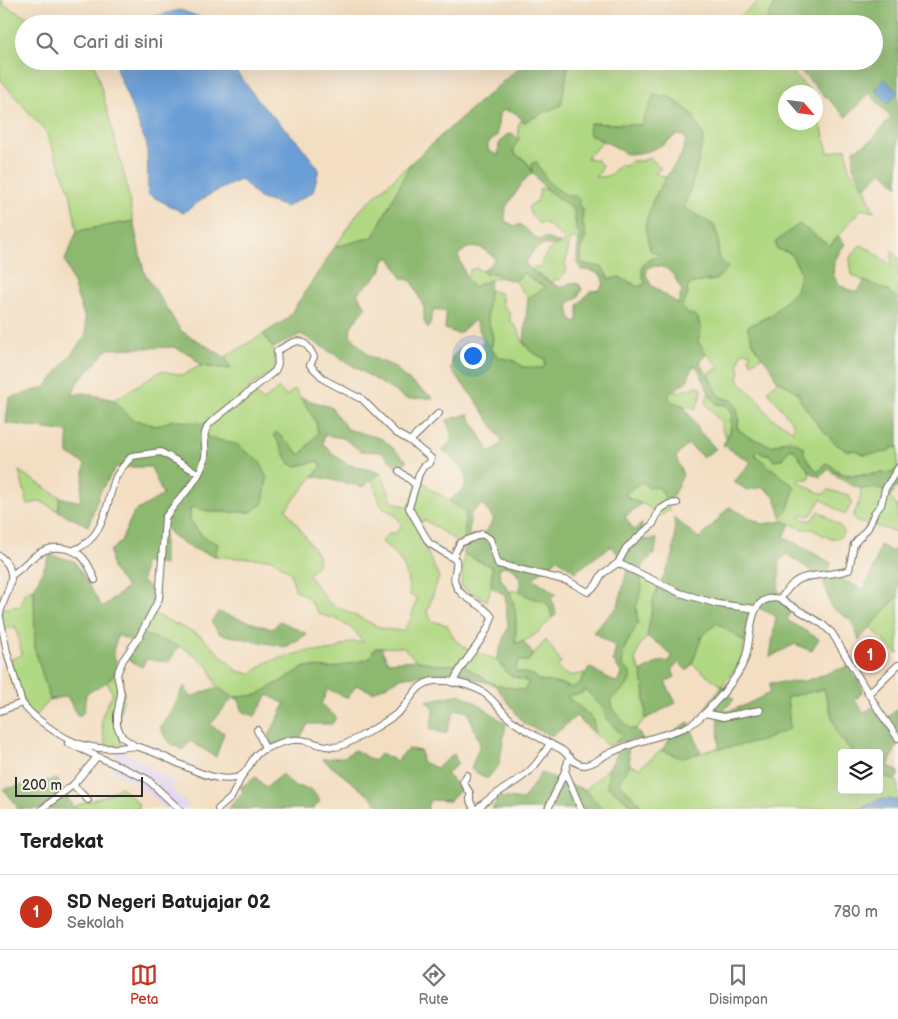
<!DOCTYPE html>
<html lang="id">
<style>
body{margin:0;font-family:"Balsamiq Sans",sans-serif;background:#f6f6f6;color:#202124}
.controls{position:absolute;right:15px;bottom:15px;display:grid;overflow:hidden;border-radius:5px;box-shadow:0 5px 20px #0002}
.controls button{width:45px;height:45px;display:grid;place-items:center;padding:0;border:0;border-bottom:1px solid #e0e0e0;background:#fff;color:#202124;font:25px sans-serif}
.compass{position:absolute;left:778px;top:85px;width:45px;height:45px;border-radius:50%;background:#fff;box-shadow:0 5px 20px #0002;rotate:118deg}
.scale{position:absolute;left:15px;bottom:12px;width:128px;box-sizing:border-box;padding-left:5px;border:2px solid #2b2b2b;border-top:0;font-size:14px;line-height:18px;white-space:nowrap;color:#2b2b2b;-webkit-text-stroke:4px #f7f3e8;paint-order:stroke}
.you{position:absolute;left:472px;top:355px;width:18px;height:18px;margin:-12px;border:4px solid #fff;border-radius:50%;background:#1a73e8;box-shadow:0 0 0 8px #1a73e833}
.badge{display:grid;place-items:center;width:32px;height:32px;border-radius:50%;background:#c8321e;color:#fff;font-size:16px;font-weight:700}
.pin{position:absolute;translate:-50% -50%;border:2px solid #fff;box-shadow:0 1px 5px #0006}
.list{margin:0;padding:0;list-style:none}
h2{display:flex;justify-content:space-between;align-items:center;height:65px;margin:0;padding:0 20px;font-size:21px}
h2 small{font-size:16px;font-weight:400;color:#757577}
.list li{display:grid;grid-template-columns:32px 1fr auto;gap:15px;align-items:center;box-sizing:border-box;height:75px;padding:0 20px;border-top:1px solid #e0e0e0}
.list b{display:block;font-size:19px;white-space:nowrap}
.list p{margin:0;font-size:16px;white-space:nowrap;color:#757577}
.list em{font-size:16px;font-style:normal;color:#757577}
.icon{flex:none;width:28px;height:28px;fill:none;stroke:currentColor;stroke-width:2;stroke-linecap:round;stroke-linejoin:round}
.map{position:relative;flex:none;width:898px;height:809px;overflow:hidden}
.search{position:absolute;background:#fff;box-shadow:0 5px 20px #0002;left:15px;right:15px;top:15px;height:55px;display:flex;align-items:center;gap:12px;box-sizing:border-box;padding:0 18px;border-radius:28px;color:#757577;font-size:19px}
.sheet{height:140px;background:#fff}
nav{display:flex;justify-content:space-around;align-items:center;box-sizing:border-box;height:70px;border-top:1px solid #e0e0e0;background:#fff;font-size:14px;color:#757577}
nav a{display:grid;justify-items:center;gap:2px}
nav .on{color:#c8321e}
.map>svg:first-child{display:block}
.built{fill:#e1d4f4}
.green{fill:#b0d882;stroke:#6e8256}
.forest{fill:#8cb870;stroke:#5c724e;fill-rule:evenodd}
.water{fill:#6a9ed6;stroke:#4a6480}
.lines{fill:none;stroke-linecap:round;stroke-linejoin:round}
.minor-casing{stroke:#716a60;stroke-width:8}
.minor{stroke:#fff;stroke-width:6}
</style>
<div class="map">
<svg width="898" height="809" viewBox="0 0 898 809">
<rect width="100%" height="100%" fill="#f7f3e8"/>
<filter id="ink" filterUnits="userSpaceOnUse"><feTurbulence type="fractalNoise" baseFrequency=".02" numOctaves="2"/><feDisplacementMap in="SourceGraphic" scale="10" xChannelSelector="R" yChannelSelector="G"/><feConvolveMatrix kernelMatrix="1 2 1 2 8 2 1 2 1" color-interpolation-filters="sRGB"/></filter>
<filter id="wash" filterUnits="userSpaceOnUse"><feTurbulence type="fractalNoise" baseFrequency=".0096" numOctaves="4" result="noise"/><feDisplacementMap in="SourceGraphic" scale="20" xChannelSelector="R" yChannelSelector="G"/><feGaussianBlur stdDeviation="1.12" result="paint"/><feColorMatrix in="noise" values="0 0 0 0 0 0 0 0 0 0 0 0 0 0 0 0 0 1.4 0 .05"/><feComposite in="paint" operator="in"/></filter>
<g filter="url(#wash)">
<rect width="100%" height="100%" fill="#f3dec2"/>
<polygon class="built" points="119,749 175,783 171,789 189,805 186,809 166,809 149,793 110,768"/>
<g class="green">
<polygon points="0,0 2,0 3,5 41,24 24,24 24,61 94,61 126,182 133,221 77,231 70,192 46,132 0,79"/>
<polygon points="761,0 776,0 765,24 730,24"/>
<path d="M569,61H781L811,92H786V122H816V117L822,128L828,153L846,148L849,169L865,188L874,212L861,209L830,246L777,249L790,253L801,272L797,291L771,315L747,327L756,349L762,357L751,363L749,358L750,352H742L738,366L740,370L738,378C743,388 752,393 759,401C764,408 766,413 773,419C779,423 786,425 793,431L794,425L768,391L778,380L797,392L802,403L846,450H855L863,454L886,452L894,447L898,448V467L894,472L861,475L842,474L829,464L819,473L789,439L771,446L747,436L737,428L739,420L725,399L719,395L708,374L719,367L706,353L698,341L701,328L697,316L688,314L681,307L688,294L687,288L693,283L716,280L719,240L714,225L684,208L694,178L704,137L691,113L670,97L641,125L590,123L589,134L603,142L586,158L597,160L602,166L600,172L595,177C609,177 610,176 619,165L626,166L631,161H641L650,158L661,168L655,173L666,177L653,200L645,226L659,255L658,257L647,261L643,267L645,284L637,287L625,281L609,279C605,269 594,264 583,264L581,261L582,245L586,237L582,220L583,210L572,197L562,193L545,180L537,162L533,173L527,162L514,153V148L519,139L518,125L521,121L524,122L561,105Z"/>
<polygon points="412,162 373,237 335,247 360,210"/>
<path d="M540,188C552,189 563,203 574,210L576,229L581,235L579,239H570C568,248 568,255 565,264L567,270L559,280L555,279L552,283L533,271L535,266L540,269C542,258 551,242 564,244L565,240L549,225L542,222L539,224L530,213L528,207L538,200Z"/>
<polygon points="860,245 871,250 892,266 892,250 898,257 898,299 852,275 850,258"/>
<polygon points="477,268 486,274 495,273 499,277 477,285 474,288 467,279 470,270"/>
<polygon points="524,273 532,280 547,287 528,298 515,281"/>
<path d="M488,290L500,293L502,297V304L510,313V321C518,326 520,337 525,345C530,352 538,355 545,359V365L543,369L523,367L513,360L501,358L491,349C496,337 489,330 488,318C487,309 488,299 488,290Z"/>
<path d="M263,334L273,348L276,369L248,388L263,401L279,388L286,396L295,389L316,422L318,433L301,455L276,432L297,466L318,461L322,466L286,509L318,555V564L308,575L329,603L383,629L403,631L411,619L417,598L410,595C406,565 404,562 382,542L389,533H395L402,527L397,517L381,506L372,479L382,473L392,502L409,507L420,478L432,490L465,510V547L425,520L420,522L424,545L439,577L427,612L432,621L447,625L455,640L471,652L496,659L509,675L530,682L524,690L495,685L463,665H435L416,660L403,647L375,648L369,659L332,668L305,667L257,695L233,697L217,687L209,667L190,652L179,646L143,635L152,613L201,636L237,671L251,674L267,662L307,651H331L351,642H363L354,630L338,620L319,614L307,597L296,591L290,572L272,559L236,558L215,556L218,544L203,537L190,520V506L213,512H251L263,503L267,479L203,436L173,420L157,426L131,419L114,400L161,371L183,375L200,366L230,369L225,357Z"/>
<path d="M697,386L702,388L699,402L695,409C686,404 670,407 668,394L673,391L679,392Z"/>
<polygon points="709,393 716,404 727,405 732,412 730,432 726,437 721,428 721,421 716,417 705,403"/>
<polygon points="790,448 795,450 810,472 809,479 800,479 799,482 817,492 824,494 828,490 849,495 852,503 845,515 821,499 811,515 807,516 802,514 800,517 806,520 812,520 819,511 840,526 844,532 840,537 831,539 812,529 803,529 783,521 781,516 785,511 766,465 754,455 757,451 769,454 774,461 782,459"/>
<polygon points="19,471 60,497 58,511 40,501 28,505"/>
<polygon points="641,482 648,486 660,487 670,510 658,517 647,506 628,498 626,493"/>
<polygon points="871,487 887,492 898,508 898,532 857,522 853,516 860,500 861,488"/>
<polygon points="464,554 492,567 491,587 487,601 461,587"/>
<polygon points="641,576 659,584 654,597 647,637 640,645 635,660 641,672 645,687 644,699 646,712 645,719 636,729 630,729 616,713 610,703 612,698 627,686 624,668 622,665 624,649 638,623 635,607 639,598"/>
<polygon points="34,589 35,650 50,700 35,717 27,710 9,660 22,655 16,627 0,630 1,609 21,606 24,592"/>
<path d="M509,591H520C534,604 549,594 552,618C542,629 530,642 515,643C517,624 515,609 509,591Z"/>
<polygon points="898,596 898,654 870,627"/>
<polygon points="717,623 745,642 740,662 722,686 692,664 702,636"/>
<path d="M546,640L561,662L557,667C568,678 570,676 585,673L580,684L571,688L561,684L537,680L515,671L517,661H528Z"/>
<path d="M118,670L124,694L117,730L122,746L106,745C100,721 99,716 113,695L107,682Z"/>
<path d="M824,689L837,733L853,753H842V790H879V774L898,782V801C883,797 874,802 860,809H639V803L618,782L630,765L639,768L662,750L681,758L714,749L762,741L790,728L787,697Z"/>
<polygon points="586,690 602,707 607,720 622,735 615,743 607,746 594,733 595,729 566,695 580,694"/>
<polygon points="609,768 608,786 632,805 632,809 604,809 585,790"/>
<polygon points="121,787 138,803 139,809 77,809 73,807 107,795"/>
</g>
<g class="forest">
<polygon points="776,0 898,0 898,187 882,171 865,188 853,167 854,150 871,141 891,117 869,93 846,117 790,61 874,61 874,24 765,24"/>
<path d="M527,61H569L561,105L524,122L516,113L504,110L499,114L497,136L488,143V150L498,156L499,144L506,135L513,134L519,139L514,148V153L527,162L532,172V163L537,162C546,181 552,188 571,197L574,195L580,200L578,204L583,210L582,220L586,237L582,245L581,261L584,264L602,267L609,279L620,277C626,282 632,281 637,287L645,284C639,269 641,261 657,257L659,255L650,250L645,226L649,212L653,200L666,177L681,156L686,140L684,136L676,135C660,148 646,154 626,154C615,145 602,141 589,134L590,123L641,125L654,95L670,97L691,113L704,137L694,178L684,208C712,224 720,222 718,257L728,268L716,280L693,283L687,288C688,296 687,300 681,307L688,314L697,316L701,328L698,341L706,353L700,363C705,369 717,394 721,397C725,399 728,399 733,400C738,409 740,417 737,428L747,436L771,446C787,442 790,436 804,448C803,458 811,466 819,472L825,463C832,464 835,472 842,474C858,478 877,473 894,472L898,467V486L890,496C882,485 871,490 860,488C848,485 838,477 829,469L820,477L810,472L795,451L790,448L782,459L774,461L769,454L764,455L757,451L755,455L795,487L788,509L781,516L775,497L763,487L747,490L734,482L751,462L723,445L730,432L732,412L727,405L716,404L709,393L697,367L693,366L687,381L669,394V398L673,402L684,406L700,432L716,449L703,457L688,444L676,457L683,475L668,505L660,488L647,486L641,482L626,493L628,498L641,504L625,517L634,530L642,524L640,540L657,539L655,553L645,563L640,571L642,589L636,607L638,623L624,649L622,665C623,667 626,668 628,670C639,682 614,694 610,702L616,713L630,729H636L643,739L627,740L630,765L619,782L639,803V809H632V805L607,786L609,768L626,740L615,743L622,735L607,720L602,707L586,690L580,694L567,696C576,707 599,715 594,733L576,716L553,736L524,724L495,685L454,673L403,677L373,692L356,685L348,698L328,689L321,704L336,717L332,724H308L300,738L264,746L285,704L268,695L255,716L243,712L239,700L233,697L210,725L224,733L216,757L190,741L183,750L167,741L160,727L172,711L184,686L191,697L217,687L233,697L257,695L305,667L332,668L369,659L375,648H381L388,662L416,660L435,665H463L495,685L524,690L529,682L509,675L496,659L508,627L505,595L491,587L492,567L464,554L465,511L449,501L465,488L466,472L443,450L452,440L447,420L468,414L490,453L503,442L477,402L451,370L452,357L465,344L477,349L484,341L475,320L458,334L445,329L446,312L434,309L428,329L424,321V308L412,281L402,278L390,257L384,260L381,272L357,294L366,307L351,326L350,335L369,356L395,367L404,377L433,398L407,399L301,334L273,348L263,334L287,319L335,247L373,237L412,162L473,107ZM533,173L546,189L574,210L576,229L580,235C578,247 574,260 581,270H590L601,275L604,284L599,290L590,291L578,305V321H574C569,317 568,310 569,303L578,297L582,289L579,284L570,283L561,288L541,277L525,264C530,256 533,248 543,245C550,244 552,247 560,243L545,238L538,240L520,224L515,226L505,221L506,207L526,178ZM480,247L495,258L492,263L482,271L486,274L495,273L499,277L515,281L524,273L532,280L546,287L528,298L524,342L530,351L545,359V365L543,368L523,367L513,360L501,358L491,349L493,337L487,316L490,280L477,285L474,288L467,279L458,255L467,248ZM651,266C671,265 674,276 682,291L678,304L651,285L646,275L647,269ZM482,504L494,519C488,530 482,537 469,536L470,514ZM611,546L628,567L618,606L593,632L616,647L613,660L622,674L619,681L615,682L589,667L580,684L570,688L561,684L537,680L534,675L515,671L518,661H528L533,654L524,642L515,643C517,625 517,606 509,591C504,582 499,579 499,569L504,566L514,568L520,579V591C534,604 549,594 552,618L556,615L554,604L551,599L556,594L533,578L558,559L575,572Z"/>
<path d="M133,221L144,272L181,331L225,357L231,369L200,366L192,355L173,347L108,349L76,384L73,395L84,393L114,400L131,419L157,426L173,420L207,424L203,436L236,444L261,463L267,479L263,503L251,512H213L190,507V521L203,537L218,544L215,556C191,549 182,545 164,527V565L144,562L142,582L160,595L143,634L179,646L169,662L146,659L142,667L126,658L133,642L118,635L113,651L118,670L107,682L86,694L84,712L78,717L67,696L50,700L35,650L34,589L50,555L74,561L102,607L127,588L112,569L110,551L120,543L134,512L163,495L151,467H116L100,492L88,526L58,511L60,497L80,502L85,464L68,454V432L6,423L9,398L46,387L86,335L85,319L65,260L77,231Z"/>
<path d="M799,224L830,246L838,236L845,244C829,265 826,285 857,292L865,281L887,290L898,299V448L894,447L886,452L874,454H863L855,450H846L837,445L818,425L802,403L797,392L775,378L772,369L756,349L747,327L771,315L796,291L801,271L790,253L777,249L775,242Z"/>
<polygon points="301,398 331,407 347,429 383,439 407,461 399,469 381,452 361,451 343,438 324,435 323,445 346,464 382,473 372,479 364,487 313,476 322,466 318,461 297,466 290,464 274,435 276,432 301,455 318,433 316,422"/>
<path d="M729,507L762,524L783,521L790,524L784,537L831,563L828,572L863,590L873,571L880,545L893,552L898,543V596L859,640L852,621L831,607L823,579L787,554L780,560L778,597L792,608L787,620L819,639L811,651L795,644L770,657L776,616L754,606L745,642L717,623L702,636L692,664L687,671L679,662L672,669L675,677L665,682L676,703L645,719C647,705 644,686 641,672L658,662L670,661L671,656L661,645L647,637L654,597L673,556L675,537L674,518L700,539Z"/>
<polygon points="218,612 272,629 280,621 307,634 286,647 220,634 211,622"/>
<polygon points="849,666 863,690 855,701 865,713 872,707 883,722 898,708 898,743 888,766 898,771 898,776 895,780 879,774 879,753 853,753 837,733 824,689 787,697 790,728 762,741 719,749 718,714 705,708 722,686 734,700 720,714 743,706 770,693 770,683 805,681"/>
<polygon points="460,694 480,705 506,724 499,765 487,779 471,769 480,744 468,712 455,709 446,734 430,729 434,709 426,701"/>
<polygon points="689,722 701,753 681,758 662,750 677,729"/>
<polygon points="408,749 421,751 422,762 437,768 454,754 458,764 446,774 461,789 450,801 430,800 427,808 429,809 382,809 372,798 322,759 344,757 355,750 374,761 381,753 397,761"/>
<polygon points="541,773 585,790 604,809 492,809 499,797 523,800"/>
<polygon points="282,774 294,786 311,789 320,801 313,809 227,809 243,793 241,787 256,777 266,788"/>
<polygon points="57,779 73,807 77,809 17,809 16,804 3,789"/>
</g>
<g class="water">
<polygon points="180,10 212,21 213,24 135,24 144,19"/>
<polygon points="116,61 228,61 262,105 298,142 319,169 313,192 286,207 259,198 241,179 209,195 183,213 148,194 147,145 117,71"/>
<polygon points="885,79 898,92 888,104 875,90"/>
<polygon points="889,799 898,801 898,809 860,809 877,800"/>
</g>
</g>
<g filter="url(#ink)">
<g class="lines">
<g class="minor-casing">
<g id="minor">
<polyline points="410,441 439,413"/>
<polyline points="399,471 416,485"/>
<path d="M74,550C105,538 106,505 115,479C118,471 126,463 132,456L161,452L198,473"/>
<path d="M0,556C23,575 4,592 0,614"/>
<polyline points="453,557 460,543 482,534 490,539 498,564 568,581 588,592 596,585 602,574 618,563 626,548 653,524 659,510 669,504 677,503"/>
<polyline points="618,563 680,593 718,604 756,609"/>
<path d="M12,575C21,569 29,559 39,553C46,549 53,547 61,548C82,550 88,562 95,580"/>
<path d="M780,599C785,593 790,585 796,581C808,573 833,576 849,570L854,544L868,528L875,512L881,505L885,489L898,468"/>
<path d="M0,617L7,652L22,703C32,717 58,735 74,742C88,748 104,749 119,748C125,747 132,746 138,747C165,753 207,784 235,778C250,776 249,754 267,748C275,745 286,740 294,740C309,738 325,750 340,746C353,742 390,720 400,711C411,700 416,683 434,681C449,680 471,684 484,693C494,700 501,711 510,719C526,732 544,740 562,750C569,755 574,765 584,765C592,765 599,759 606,755C633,741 657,738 684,728C703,721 738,678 745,659C753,640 745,592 780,599L822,624L832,633L879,711L898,738"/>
<polyline points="869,693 898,665"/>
<polyline points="0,711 22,703"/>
<polyline points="705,713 723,717 760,710"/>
<polyline points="257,730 265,748"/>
<polyline points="68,743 147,779 179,809"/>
<path d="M135,746L122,737L117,726V715L121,694L117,674L123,660L139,637L159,599L165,518C178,497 200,483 205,457C207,443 200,436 210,423L275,371L278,364L277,351C294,341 303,333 314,357L310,365L325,380L359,398L360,397L396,433L410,441L431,458L430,463L424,466L419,474L409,508L429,543L456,560C458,568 452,575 455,583C460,600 484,603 492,617C485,642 462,659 453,683"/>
<polyline points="569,758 565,771 581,809"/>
<polyline points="467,775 463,782 470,793 470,801 474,809"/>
<polyline points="73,785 88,800"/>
<polyline points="42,809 73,785 97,757"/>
<polyline points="218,809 231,798 242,776"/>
<path d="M477,809C492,794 506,789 522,777C534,769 542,756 550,744"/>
<polyline points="548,809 565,771"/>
</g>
</g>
<use href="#minor" class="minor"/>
</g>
</g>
</svg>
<div class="controls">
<button><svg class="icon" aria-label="layers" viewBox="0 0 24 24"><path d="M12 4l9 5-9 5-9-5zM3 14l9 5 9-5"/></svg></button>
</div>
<svg class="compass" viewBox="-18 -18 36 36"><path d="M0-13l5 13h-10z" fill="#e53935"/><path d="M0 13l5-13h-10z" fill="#757577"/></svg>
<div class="scale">200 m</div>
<div class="you"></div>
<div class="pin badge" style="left:870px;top:655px">1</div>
<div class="search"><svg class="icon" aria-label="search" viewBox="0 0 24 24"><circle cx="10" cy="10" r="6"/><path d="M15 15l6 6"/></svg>Cari di sini</div>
</div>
<section class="sheet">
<h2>Terdekat<small></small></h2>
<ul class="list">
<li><span class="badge">1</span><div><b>SD Negeri Batujajar 02</b><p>Sekolah</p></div><em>780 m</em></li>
</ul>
</section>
<nav>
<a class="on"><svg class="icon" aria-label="map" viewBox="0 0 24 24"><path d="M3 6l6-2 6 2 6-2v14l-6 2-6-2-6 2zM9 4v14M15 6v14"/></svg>Peta</a>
<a><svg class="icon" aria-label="directions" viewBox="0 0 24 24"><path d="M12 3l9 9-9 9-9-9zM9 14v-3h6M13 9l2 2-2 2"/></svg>Rute</a>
<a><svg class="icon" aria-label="saved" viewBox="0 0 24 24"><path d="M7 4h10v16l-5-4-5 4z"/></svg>Disimpan</a>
</nav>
